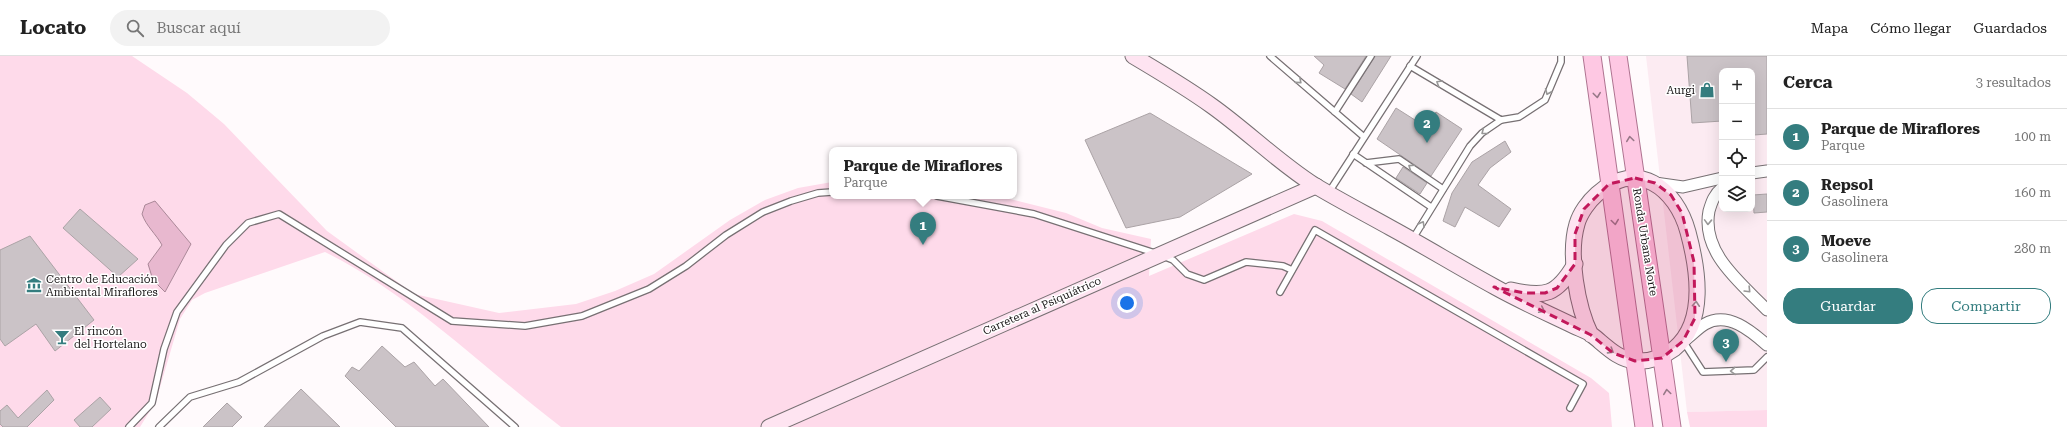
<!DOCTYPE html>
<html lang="es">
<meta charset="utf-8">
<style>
body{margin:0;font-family:"Roboto Serif",serif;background:#f2f2f2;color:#222}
.controls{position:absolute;right:12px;top:12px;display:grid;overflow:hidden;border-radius:8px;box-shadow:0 4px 16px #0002}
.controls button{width:36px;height:36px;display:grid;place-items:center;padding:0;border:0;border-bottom:1px solid #e0e0e0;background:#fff;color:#222;font:20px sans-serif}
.you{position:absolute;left:1127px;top:247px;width:14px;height:14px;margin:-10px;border:3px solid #fff;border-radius:50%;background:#1a73e8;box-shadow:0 0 0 6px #1a73e833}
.badge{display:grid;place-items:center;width:26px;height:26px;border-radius:50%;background:#347d7f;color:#fff;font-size:13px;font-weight:700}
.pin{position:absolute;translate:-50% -33px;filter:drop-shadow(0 1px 2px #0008)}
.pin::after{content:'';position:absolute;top:21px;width:14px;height:12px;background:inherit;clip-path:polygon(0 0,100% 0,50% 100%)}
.popup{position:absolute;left:829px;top:91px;width:188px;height:52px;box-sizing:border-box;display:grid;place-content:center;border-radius:8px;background:#fff;filter:drop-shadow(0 1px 3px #0005);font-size:13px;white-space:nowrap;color:#767676}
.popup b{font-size:15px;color:#222}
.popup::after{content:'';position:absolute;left:50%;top:100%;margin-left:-8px;border:8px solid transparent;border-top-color:#fff}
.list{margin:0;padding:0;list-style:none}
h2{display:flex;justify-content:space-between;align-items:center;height:52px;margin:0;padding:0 16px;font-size:17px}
h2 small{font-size:13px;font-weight:400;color:#767676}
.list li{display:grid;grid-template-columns:26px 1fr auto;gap:12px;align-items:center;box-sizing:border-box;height:56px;padding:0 16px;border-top:1px solid #e0e0e0}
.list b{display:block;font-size:15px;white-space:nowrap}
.list p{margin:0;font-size:13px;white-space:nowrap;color:#767676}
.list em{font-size:13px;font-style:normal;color:#767676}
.actions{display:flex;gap:8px;padding:12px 16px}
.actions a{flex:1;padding:9px 0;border:1px solid #347d7f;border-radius:16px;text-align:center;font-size:14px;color:#347d7f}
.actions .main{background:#347d7f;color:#fff}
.icon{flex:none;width:22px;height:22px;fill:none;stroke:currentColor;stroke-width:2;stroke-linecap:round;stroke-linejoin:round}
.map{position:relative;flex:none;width:1767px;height:371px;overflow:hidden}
header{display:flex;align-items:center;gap:24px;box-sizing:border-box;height:56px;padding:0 20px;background:#fff;border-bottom:1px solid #e0e0e0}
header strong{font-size:19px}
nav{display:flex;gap:22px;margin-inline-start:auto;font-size:14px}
.search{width:280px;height:36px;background:#f2f2f2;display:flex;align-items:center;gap:10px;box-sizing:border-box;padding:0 14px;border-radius:22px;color:#767676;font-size:15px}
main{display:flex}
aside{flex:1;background:#fff}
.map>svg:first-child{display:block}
.built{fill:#fcebf2;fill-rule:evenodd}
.green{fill:#fedaea}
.water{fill:#e8b8cf;stroke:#aa8898}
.building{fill:#cbc3c7;stroke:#aba3a6}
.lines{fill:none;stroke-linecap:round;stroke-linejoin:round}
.lane-casing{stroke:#777073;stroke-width:8}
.street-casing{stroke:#777073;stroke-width:13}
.secondary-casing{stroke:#777073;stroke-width:17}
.primary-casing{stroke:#ae7390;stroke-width:19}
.lane{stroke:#fff;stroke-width:5.5}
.street{stroke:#fff;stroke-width:11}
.secondary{stroke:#fee4f1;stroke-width:15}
.primary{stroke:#fec8e3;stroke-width:17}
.oneway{stroke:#989797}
.oneway2{stroke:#977888}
.oneway3{stroke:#97888f}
.marked{fill:#c2185b;fill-opacity:0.2;stroke:#c2185b;stroke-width:3;stroke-dasharray:8 5;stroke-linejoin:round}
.labels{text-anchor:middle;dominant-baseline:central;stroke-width:3;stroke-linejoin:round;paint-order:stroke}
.poi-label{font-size:11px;fill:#1a1718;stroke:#fff;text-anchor:start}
.street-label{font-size:11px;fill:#1a1718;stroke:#fff}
</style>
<header>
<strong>Locato</strong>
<div class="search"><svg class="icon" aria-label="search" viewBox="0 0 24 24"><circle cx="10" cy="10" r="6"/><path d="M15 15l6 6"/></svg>Buscar aquí</div>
<nav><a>Mapa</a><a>Cómo llegar</a><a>Guardados</a></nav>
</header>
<main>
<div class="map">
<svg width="1767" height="371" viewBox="0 0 1767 371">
<rect width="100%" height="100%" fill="#fffafc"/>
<path class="built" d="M1646,0H1767V354L1687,356ZM1722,15H1752V153H1722Z"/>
<g class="green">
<path d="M0,0H132L187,37L224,68L327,175L414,238L499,257L576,248L615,235L654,218L730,164L765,144L798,132L832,126V140H998L1066,157L1102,172L1151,183L1149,220L1294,158L1322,165L1591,322L1609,337L1612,371H561C483,312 413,240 325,196L205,237L192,244L180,263L156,345L140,371H0Z"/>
<polygon points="1767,354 1767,371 1690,371 1687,356"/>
</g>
<path class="water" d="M155,145L191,188L165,236L153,224L148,208L162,189C156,178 146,170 142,158L145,149Z"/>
<g class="building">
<polygon points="1314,0 1366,0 1345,33 1319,17 1324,9"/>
<polygon points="1375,0 1391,0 1362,46 1351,38"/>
<polygon points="1687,0 1767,0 1767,78 1754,79 1752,15 1722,15 1722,65 1692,67"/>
<polygon points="1396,52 1426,71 1436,56 1462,73 1431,120 1377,83"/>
<polygon points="1150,57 1252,118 1180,161 1126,172 1085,84"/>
<polygon points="1505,85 1511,96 1490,112 1478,129 1511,153 1499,171 1465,151 1455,171 1443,165 1452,137 1472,106"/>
<polygon points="1403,111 1427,127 1420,138 1396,122"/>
<polygon points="1767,138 1767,156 1754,157 1753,139"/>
<polygon points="80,153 138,203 118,221 63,172"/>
<polygon points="30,180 94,264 55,295 36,268 5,290 0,283 0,194"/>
<polygon points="382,290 405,311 414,306 435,330 443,323 489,371 396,371 345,320 352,311 359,315"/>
<polygon points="301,333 340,371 264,371"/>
<polygon points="47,334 54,344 27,371 3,371 0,368 0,355 7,349 18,362"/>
<polygon points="100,341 111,353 92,371 80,371 74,364"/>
<polygon points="227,347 242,361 232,371 203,371"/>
</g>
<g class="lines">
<g class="lane-casing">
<g id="lane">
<polyline points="1270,0 1364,81"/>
<polyline points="1410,10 1501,64 1519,61 1545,44 1561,6 1561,0"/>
<polyline points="1335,56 1371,0"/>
<polyline points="1353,98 1431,151"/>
<polyline points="1366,107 1399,103 1443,133"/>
<polyline points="1329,136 1417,0"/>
<polyline points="937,140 1034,158 1158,198 1173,204 1187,218 1204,224 1246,206 1283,210 1292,214"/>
<polyline points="1412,184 1470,90 1482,77 1501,64"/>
<polyline points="1280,236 1315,174 1583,328 1570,352"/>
<polyline points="1683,285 1703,316 1754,314 1767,301"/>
<polyline points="129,371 152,347 164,293 177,256 226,189 248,167 279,158 452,265 525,270 582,260 649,233 686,210 726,179 763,156 791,145 818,137 832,136"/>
<polyline points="159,371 190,341 239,326 323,280 360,266 402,272 515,371"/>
</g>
</g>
<g class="street-casing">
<g id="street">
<polyline points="1752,117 1767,115"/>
<polyline points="1655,127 1683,131 1722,122"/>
<path d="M1722,132C1714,139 1712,145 1709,155C1701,197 1741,227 1767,254"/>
<path d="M1685,284C1692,279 1698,272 1705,268C1728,255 1751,275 1767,289"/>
</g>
</g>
<g class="secondary-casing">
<g id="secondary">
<path d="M1133,0C1160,16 1187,32 1212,50C1247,75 1278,106 1314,129C1339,144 1366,158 1391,172C1426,191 1460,212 1495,231C1520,245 1547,257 1574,270C1580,273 1587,275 1592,279C1605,289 1618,304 1636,305C1650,306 1663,301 1674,293C1707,266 1698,213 1688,176C1676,132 1637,102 1597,138C1589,145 1580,157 1577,168C1568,198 1577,251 1591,279"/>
<path d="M1511,234C1545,242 1557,239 1575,208"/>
<polyline points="769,371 1316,130"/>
</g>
</g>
<g class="primary-casing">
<g id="primary">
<polyline points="1592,0 1644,371"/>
<polyline points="1618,0 1672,371"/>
</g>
</g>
<use href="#lane" class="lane"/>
<use href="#street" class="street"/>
<use href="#secondary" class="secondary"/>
<use href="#primary" class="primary"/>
</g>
<defs><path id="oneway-chevron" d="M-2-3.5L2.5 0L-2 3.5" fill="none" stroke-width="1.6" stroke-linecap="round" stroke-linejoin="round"/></defs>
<g class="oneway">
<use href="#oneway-chevron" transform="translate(1299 25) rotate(41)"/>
<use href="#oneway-chevron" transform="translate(1439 27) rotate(-149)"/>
<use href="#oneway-chevron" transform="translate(1548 36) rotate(113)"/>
<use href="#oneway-chevron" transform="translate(1484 76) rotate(142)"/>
<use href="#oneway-chevron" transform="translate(1411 111) rotate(-146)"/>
<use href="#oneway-chevron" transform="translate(1708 166) rotate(92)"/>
<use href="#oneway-chevron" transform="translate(1422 168) rotate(-60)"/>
<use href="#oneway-chevron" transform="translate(1748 234) rotate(46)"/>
<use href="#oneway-chevron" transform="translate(1733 315) rotate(178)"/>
</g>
<g class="oneway2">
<use href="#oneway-chevron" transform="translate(1597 39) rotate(83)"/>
<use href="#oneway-chevron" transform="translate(1630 83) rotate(-98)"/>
<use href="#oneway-chevron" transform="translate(1615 166) rotate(82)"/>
<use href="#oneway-chevron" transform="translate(1667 336) rotate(-98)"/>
</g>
<g class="oneway3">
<use href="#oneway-chevron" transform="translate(1696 248) rotate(-86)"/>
<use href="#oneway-chevron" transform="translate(1542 254) rotate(26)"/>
<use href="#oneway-chevron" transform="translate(1611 295) rotate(32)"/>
</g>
<path class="marked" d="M1635,122L1655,127L1671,139L1682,157L1694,206L1695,262L1683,285L1662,302L1635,305L1613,297L1591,279L1494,231L1525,237H1545L1557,232L1575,208V178L1584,153L1609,128Z"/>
<defs>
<g id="shop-bare" transform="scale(1.2)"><path d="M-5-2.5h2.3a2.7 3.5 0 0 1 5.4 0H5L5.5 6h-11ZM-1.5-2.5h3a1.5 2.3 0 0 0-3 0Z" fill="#347d7f" stroke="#fff" stroke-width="2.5" paint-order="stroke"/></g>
<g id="museum-bare" transform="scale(1.2)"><path d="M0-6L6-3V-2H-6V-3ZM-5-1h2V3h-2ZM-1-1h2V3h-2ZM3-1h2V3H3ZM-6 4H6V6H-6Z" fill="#347d7f" stroke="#fff" stroke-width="2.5" paint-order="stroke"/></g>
<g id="bar-bare" transform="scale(1.2)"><path d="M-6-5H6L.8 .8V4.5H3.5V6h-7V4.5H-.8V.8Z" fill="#347d7f" stroke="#fff" stroke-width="2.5" paint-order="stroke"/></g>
</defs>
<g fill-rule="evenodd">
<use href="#shop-bare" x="1707" y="34"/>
<use href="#museum-bare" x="34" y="229"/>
<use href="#bar-bare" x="62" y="281"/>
</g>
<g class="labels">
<g class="poi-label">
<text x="1695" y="34" text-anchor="end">Aurgi</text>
<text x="46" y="223">Centro de Educación<tspan x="46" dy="13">Ambiental Miraflores</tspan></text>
<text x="74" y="275">El rincón<tspan x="74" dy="13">del Hortelano</tspan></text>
</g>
<g class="street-label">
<text transform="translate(1645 186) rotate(81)">Ronda Urbana Norte</text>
<text transform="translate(1042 250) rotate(-24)">Carretera al Psiquiátrico</text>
</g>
</g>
</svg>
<div class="controls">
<button>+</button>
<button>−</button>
<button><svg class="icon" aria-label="locate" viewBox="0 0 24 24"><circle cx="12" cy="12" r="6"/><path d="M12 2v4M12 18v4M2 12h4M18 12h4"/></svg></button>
<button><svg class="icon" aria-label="layers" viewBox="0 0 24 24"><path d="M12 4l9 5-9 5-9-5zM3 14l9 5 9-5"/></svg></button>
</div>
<div class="you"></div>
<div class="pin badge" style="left:923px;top:189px">1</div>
<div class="popup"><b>Parque de Miraflores</b>Parque</div>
<div class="pin badge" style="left:1427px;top:87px">2</div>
<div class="pin badge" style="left:1726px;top:306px">3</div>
</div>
<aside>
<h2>Cerca<small>3 resultados</small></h2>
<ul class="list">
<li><span class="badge">1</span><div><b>Parque de Miraflores</b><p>Parque</p></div><em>100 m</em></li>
<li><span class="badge">2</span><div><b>Repsol</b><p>Gasolinera</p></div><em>160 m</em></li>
<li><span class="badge">3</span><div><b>Moeve</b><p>Gasolinera</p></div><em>280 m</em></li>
</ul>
<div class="actions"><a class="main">Guardar</a><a>Compartir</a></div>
</aside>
</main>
